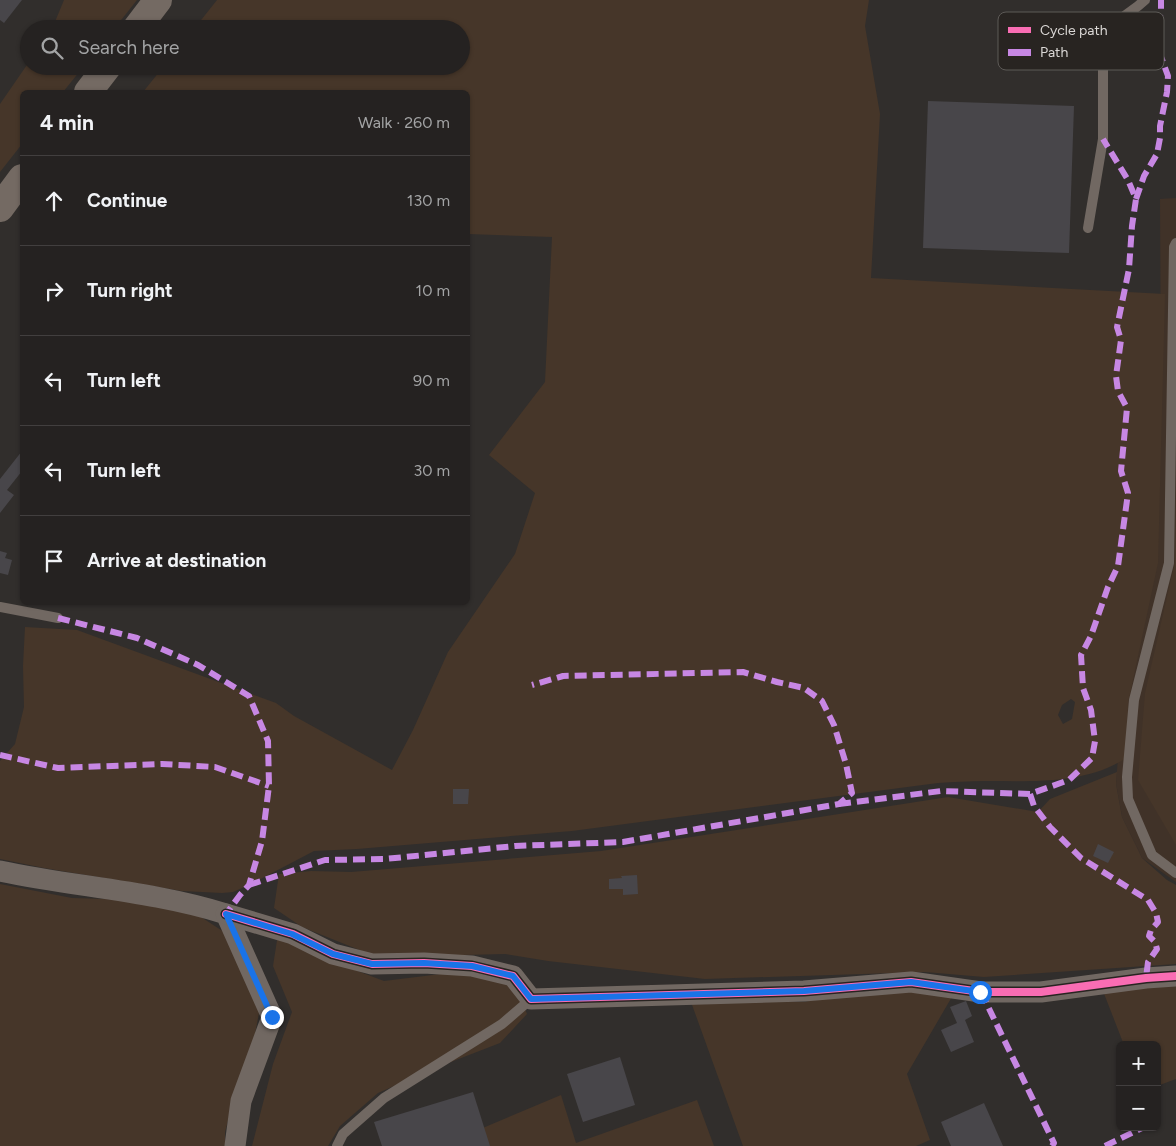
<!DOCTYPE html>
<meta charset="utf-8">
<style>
body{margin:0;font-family:Figtree,sans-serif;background:#312f2e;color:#f1f3f6}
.controls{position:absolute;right:15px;bottom:15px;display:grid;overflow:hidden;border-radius:8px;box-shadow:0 1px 4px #0004}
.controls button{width:45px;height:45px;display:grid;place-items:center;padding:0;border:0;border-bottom:1px solid #423f3f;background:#252221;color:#f1f3f6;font:25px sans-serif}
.stop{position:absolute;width:15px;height:15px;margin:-11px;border:4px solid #1a73e8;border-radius:50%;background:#fff}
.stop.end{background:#1a73e8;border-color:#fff;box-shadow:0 1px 5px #0008}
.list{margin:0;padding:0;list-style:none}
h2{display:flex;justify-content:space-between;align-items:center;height:65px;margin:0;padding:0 20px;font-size:21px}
h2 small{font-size:16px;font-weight:400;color:#a3a4a5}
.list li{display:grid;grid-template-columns:32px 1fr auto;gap:15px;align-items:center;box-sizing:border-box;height:90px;padding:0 20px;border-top:1px solid #423f3f}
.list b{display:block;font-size:19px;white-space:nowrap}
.list em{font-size:16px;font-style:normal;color:#a3a4a5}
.icon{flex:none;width:28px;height:28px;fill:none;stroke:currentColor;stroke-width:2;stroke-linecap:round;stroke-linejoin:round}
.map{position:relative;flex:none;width:1176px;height:1146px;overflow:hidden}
.search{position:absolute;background:#252221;box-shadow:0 1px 4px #0004;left:20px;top:20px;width:450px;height:55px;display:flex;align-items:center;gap:12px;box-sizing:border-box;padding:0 18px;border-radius:28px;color:#a3a4a5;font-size:19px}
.panel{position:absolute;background:#252221;box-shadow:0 1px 4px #0004;left:20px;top:90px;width:450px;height:515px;border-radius:8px}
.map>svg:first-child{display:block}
.industrial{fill:#403228}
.green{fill:#463629;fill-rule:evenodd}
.building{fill:#48464a}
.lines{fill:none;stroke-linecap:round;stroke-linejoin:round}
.lane{stroke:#716862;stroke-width:10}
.street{stroke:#716862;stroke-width:21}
.secondary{stroke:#746a63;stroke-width:28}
.quiet{stroke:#c787e3;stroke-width:6;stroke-dasharray:12 6;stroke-linecap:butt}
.cycleway-casing{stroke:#282421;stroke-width:11}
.cycleway{stroke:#f96db3;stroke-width:8}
.route{stroke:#1a73e8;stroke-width:6}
.key{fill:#282421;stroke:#5d5a57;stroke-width:1}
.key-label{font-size:14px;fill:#dad7d5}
</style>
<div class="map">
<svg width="1176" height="1146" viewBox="0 0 1176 1146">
<rect width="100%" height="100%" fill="#312e2c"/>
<polygon class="industrial" points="1176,198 1176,882 1142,858 1122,817 1116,784 1120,731 1161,385 1160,199"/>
<g class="green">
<polygon points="64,0 137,0 114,29 52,29"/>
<path d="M217,0H869L865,26L880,114L871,278L1165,294L1158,563L1128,703L1126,758C1085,785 1031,781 984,781C969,781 953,782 938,783L572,831L357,849L314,851L249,885L233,892L222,893L182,891L44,868L0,859V761L15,744L24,707L23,666L25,627L77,630L276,703L294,716L392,770L413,730L448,652L515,554L535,493L489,455L545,382L552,237L468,234V92H143L164,66H461V29H194ZM1071,699L1075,702L1072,719L1063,724L1058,715L1062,705Z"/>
<polygon points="29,62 29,66 84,66 63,92 22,92 22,144 0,172 0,104"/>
<polygon points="1176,491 1176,845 1138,780 1145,693 1175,562"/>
<polygon points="1117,772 1116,784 1122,817 1142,858 1167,880 1176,885 1176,964 984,977 925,972 705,979 548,961 505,954 377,957 302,927 274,908 279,874 311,871 351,872 601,851 948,797 1038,812 1050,799"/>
<polygon points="0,884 72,898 140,900 201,917 250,949 260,1008 255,1034 234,1098 225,1132 225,1146 0,1146"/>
<polygon points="278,934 315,955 384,981 457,972 516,987 527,1014 500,1043 438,1067 378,1093 340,1126 328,1146 252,1146 273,1064 292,1012 273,966"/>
<polygon points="1176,986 1176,1079 1157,1086 1157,1045 1124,1045 1103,991"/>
<polygon points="874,989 953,995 907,1074 930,1140 916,1146 743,1146 691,1002 716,1000 804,1002"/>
<polygon points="561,1095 576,1143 697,1100 714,1146 440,1146"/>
</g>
<g class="building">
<polygon points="0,0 22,0 4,23 0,20"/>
<polygon points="928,101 1074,106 1069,253 923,248"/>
<polygon points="22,451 22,471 7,490 14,495 0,513 0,479"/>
<polygon points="0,551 7,553 5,558 12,560 8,575 0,573"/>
<polygon points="453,789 469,789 468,804 453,804"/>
<polygon points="1098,844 1114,852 1108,863 1093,856"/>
<polygon points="637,875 638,894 623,895 623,889 609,889 609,879 622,878 621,876"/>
<polygon points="966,1001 972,1016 965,1020 974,1042 951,1052 941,1030 957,1023 950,1007"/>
<polygon points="620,1057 635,1105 583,1122 567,1074"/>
<polygon points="473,1092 490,1146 382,1146 374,1122"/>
<polygon points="984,1103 1003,1146 951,1146 941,1122"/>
</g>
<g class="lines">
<g class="lane">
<polyline points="1088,228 1103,139 1103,70 1108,28 1138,6 1145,0"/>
<polyline points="1176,243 1174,247 1169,563 1134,700 1127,777 1128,799 1152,855 1176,873"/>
<polyline points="0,607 58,618"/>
<polyline points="337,1146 343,1134 384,1098 502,1024 531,999"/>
</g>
<g class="street">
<path d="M0,871C75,887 153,891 226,914L272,1017L241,1101L235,1146"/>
<polyline points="226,914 293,934 333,954 372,964 424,963 472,966 513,976 531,999 804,991 911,982 981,992 1041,992 1146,978 1176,976"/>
</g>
<g class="secondary">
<polyline points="136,29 158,0"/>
<polyline points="88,92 108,66"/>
<polyline points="0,208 22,178"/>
</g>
<g class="quiet">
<polyline points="1136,199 1144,176 1157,154 1160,138 1160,126 1167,92 1168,76 1160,54 1158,28 1161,10 1161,0"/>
<polyline points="58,618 137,638 198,665 249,696 268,741 269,786 262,841 249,885 240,895 226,914"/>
<polyline points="0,755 58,768 162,764 215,767 269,786"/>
<polyline points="1030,794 1034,806 1050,827 1081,858 1148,900 1156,913 1158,922 1151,930 1149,936 1155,942 1157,949 1148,962 1146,978"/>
<polyline points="839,804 941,791 1030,794 1069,780 1092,758 1095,741 1091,710 1083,688 1081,655 1091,636 1108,587 1118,566 1128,493 1121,471 1127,408 1118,391 1116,376 1121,340 1117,327 1129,269 1132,226 1136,199 1128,180 1103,139"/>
<polyline points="249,885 325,860 385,859 515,846 623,842 839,804 852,793 846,764 834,725 822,701 804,688 777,682 743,672 563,676 532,685"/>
<polyline points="981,992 1054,1143 1052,1146"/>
<polyline points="1105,1146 1144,1127"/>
</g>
<g class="cycleway-casing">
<polyline id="cycleway" points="226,914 293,934 333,954 372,964 424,963 472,966 513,976 531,999 804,991 911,982 981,992 1041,992 1146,978 1176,976"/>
</g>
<use href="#cycleway" class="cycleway"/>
</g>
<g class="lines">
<polyline class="route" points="272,1017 226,914 292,934 333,954 372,964 424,963 472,966 513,976 531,999 804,991 911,982 980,992"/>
</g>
<rect x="998" y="12" width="166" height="58" rx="8" class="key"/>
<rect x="1008" y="27" width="23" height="6" fill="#f96db3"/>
<rect x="1008" y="49" width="23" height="7" fill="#c787e3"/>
<g class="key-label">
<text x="1040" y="35">Cycle path</text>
<text x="1040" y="57">Path</text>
</g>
</svg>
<div class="controls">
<button>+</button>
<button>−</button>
</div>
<div class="stop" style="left:980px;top:992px"></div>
<div class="stop end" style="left:272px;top:1017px"></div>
<div class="search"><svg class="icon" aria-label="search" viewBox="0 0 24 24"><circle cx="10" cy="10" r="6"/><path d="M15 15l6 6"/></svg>Search here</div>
<section class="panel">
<h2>4 min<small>Walk · 260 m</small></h2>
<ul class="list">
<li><svg class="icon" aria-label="ahead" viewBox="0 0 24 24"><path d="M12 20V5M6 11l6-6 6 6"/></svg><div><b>Continue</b></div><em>130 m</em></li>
<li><svg class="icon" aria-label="right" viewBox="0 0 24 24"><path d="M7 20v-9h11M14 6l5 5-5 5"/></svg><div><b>Turn right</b></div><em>10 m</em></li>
<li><svg class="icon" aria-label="left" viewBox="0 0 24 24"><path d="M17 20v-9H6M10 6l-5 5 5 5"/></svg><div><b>Turn left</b></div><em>90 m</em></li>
<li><svg class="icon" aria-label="left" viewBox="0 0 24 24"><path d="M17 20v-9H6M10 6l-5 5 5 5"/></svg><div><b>Turn left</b></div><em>30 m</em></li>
<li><svg class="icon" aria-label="arrive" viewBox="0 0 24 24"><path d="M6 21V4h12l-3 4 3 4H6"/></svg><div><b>Arrive at destination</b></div></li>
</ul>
</section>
</div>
